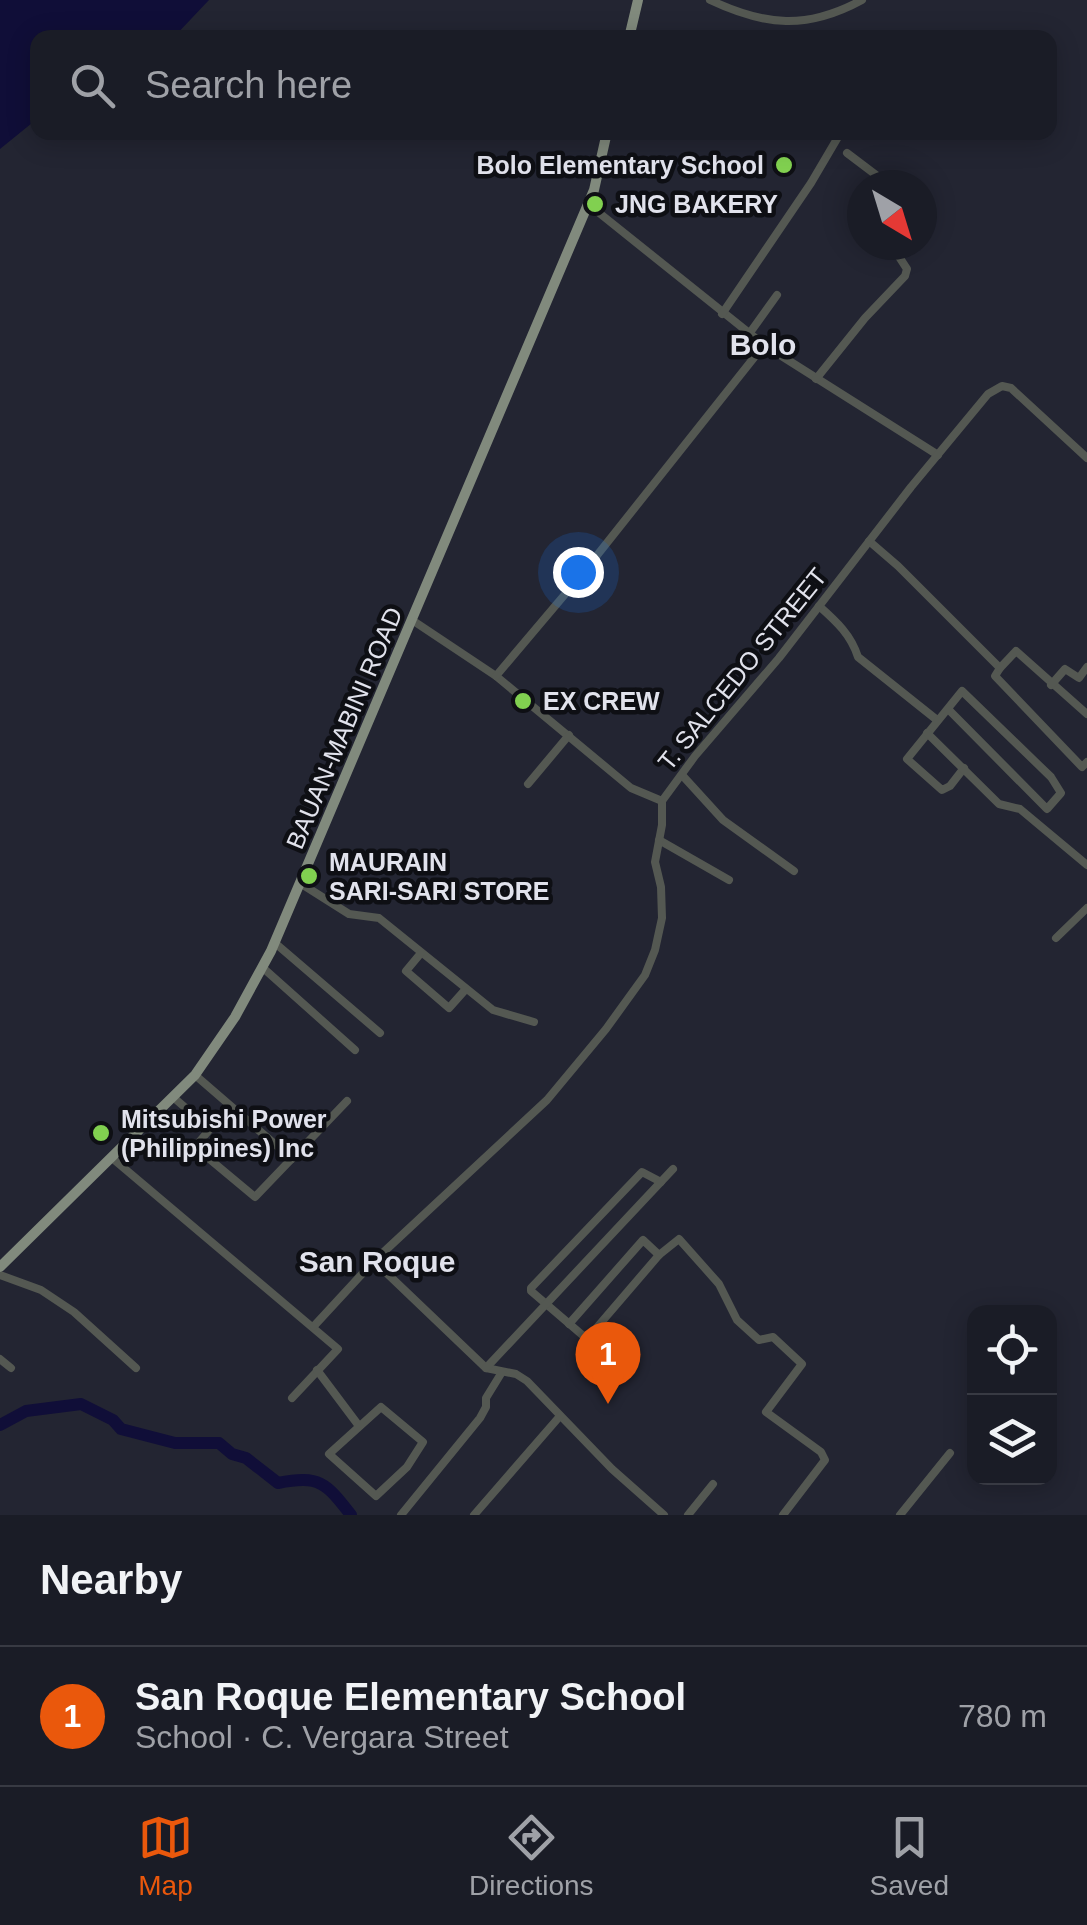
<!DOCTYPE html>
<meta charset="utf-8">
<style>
body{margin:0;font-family:Helvetica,sans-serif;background:#272932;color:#f1f3f6}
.controls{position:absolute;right:30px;bottom:30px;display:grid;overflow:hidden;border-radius:20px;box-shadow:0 5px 25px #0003}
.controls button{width:90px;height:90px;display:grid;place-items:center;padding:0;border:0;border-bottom:2px solid #383a43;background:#1a1c26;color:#f1f3f6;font:50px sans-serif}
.compass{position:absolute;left:847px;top:170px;width:90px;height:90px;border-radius:50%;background:#1a1c26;box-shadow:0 5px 25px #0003;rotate:142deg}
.you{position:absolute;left:578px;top:572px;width:35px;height:35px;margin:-25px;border:8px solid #fff;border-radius:50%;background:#1a73e8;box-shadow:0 0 0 15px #1a73e833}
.badge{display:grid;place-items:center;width:65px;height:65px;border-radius:50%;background:#ea580c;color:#fff;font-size:32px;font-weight:700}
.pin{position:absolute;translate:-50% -82px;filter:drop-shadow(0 2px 5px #0008)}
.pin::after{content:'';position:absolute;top:52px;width:35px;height:30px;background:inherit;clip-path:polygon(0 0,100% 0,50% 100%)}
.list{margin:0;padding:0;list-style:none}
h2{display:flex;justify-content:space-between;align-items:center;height:130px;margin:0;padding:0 40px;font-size:42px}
h2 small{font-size:32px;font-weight:400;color:#9fa1a7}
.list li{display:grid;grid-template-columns:65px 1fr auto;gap:30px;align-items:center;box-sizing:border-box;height:140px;padding:0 40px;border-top:2px solid #383a43}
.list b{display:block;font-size:38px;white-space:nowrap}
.list p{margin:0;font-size:32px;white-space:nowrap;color:#9fa1a7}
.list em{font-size:32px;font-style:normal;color:#9fa1a7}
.icon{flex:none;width:55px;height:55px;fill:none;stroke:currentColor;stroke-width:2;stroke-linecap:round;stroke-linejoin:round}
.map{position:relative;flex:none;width:1087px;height:1515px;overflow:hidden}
.search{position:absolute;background:#1a1c26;box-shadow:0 5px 25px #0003;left:30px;right:30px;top:30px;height:110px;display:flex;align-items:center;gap:25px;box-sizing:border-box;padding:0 35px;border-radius:20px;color:#9fa1a7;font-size:38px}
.sheet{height:270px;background:#1a1c26}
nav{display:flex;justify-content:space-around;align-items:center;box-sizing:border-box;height:140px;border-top:2px solid #383a43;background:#1a1c26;font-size:28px;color:#9fa1a7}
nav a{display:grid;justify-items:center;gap:5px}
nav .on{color:#ea580c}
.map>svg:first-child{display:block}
.water{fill:#100e38}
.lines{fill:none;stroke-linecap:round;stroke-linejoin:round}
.river{stroke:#100e38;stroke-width:12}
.minor{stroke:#545852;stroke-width:8}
.major{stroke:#818a7d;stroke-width:10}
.poi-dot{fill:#81d050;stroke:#0e0f14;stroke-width:4}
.labels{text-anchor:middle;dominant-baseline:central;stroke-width:9;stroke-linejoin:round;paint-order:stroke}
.poi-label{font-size:25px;font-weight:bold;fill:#e1e2ec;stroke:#0e0f14;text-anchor:start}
.street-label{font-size:25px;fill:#e1e2ec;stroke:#0e0f14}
.quarter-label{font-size:30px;font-weight:bold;fill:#e1e2ec;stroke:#0e0f14}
</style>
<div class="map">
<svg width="1087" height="1515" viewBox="0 0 1087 1515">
<rect width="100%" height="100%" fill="#232532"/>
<polygon class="water" points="0,0 209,0 174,37 38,38 37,119 0,149"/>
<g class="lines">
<path class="river" d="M0,1425L26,1411L81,1404L113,1420L121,1429L175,1443H219L232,1454L246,1458L278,1483C320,1475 326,1483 351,1515"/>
<g class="minor">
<path d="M710,0C765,26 807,30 862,0"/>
<polyline points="847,153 884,181 884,185"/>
<polyline points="588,204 764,345 938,455"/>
<polyline points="722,314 811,183 841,132"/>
<polyline points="749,334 777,295"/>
<polyline points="816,379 865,318 905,276 907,269 896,252 899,245"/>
<polyline points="869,541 898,566 1000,668 995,676 1082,767 1087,762"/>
<path d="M819,606C837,622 851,635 858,657L937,720"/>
<polyline points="412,620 496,676 631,788 662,801"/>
<polyline points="1000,668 1016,651 1087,714"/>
<polyline points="496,676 583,573 764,345"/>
<polyline points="1051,685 1065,669 1079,678 1087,667"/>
<polyline points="948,709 1047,809 1061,793 1051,777 962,691 907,759 942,790 950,786 964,768"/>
<polyline points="927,733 999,804 1020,809 1087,865"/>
<polyline points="682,775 723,820 794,871"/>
<polyline points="528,784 569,735"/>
<polyline points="659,840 729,880"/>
<polyline points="300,883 349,914 379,918 493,1010 534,1022"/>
<polyline points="1056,938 1087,908"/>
<polyline points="275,943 380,1033"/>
<polyline points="421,953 406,971 449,1008 465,990"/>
<polyline points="262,967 355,1050"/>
<polyline points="195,1075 292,1159"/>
<polyline points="173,1097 210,1129 195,1147 255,1197 347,1101"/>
<polyline points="112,1158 338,1349 292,1398"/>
<polyline points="661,1182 642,1172 531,1288 531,1291 587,1339 659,1255 679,1239 719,1284 737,1320 759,1340 773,1337 802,1364 766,1412 821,1452 825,1460 783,1515"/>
<polyline points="374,1261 486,1368 516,1374 527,1381 612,1469 664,1515"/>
<polyline points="0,1275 41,1290 74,1312 136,1368"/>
<polyline points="569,1324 643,1240 659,1255"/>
<polyline points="314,1326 374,1261 547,1100 606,1029 645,975 655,950 662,918 661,887 655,862 662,825 662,801 695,756 779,658 911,487 988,394 1002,386 1011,388 1087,458"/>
<polyline points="597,1328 630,1359"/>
<polyline points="0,1359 11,1368"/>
<polyline points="486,1368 673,1169"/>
<polyline points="317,1370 359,1426"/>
<polygon points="381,1407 423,1442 407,1467 376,1496 329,1454"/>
<polyline points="401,1515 480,1418 486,1407 486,1398 502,1372"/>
<polyline points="474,1515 560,1416"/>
<polyline points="688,1515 713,1484"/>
<polyline points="900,1515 950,1453"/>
</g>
<g class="major">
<polyline points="629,38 638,0"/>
<polyline points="0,1267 195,1075 235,1017 271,951 594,190 607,132"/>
</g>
</g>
<g class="poi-dot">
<circle cx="784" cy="165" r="10"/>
<circle cx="595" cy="204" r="10"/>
<circle cx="523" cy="701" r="10"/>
<circle cx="309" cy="876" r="10"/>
<circle cx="101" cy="1133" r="10"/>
</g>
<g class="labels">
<g class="poi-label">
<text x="764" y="165" text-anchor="end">Bolo Elementary School</text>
<text x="615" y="204">JNG BAKERY</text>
<text x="543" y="701">EX CREW</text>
<text x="329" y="862">MAURAIN<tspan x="329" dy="29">SARI-SARI STORE</tspan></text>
<text x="121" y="1119">Mitsubishi Power<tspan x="121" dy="29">(Philippines) Inc</tspan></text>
</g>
<g class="street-label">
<text transform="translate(742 669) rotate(-51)">T. SALCEDO STREET</text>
<text transform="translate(344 728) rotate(-67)">BAUAN-MABINI ROAD</text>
</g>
<g class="quarter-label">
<text x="763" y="344">Bolo</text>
<text x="377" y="1261">San Roque</text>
</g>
</g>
</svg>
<div class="controls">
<button><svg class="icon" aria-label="locate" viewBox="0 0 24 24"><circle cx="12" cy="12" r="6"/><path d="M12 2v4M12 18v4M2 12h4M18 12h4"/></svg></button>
<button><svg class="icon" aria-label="layers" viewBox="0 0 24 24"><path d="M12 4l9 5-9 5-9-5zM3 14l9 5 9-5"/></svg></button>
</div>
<svg class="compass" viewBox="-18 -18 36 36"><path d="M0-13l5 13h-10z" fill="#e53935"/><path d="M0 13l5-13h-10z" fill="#9fa1a7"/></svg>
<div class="you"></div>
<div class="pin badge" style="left:608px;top:1404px">1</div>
<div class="search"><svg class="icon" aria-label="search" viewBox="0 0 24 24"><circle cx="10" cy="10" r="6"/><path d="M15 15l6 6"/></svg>Search here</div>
</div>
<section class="sheet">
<h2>Nearby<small></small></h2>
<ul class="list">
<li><span class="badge">1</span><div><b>San Roque Elementary School</b><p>School · C. Vergara Street</p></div><em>780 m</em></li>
</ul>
</section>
<nav>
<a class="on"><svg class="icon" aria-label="map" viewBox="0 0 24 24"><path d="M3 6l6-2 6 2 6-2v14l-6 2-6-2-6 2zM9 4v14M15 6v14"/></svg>Map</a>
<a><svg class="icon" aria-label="directions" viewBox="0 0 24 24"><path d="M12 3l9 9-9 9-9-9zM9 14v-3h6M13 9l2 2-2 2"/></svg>Directions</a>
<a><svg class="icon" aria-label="saved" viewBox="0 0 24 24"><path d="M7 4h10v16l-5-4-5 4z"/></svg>Saved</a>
</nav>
